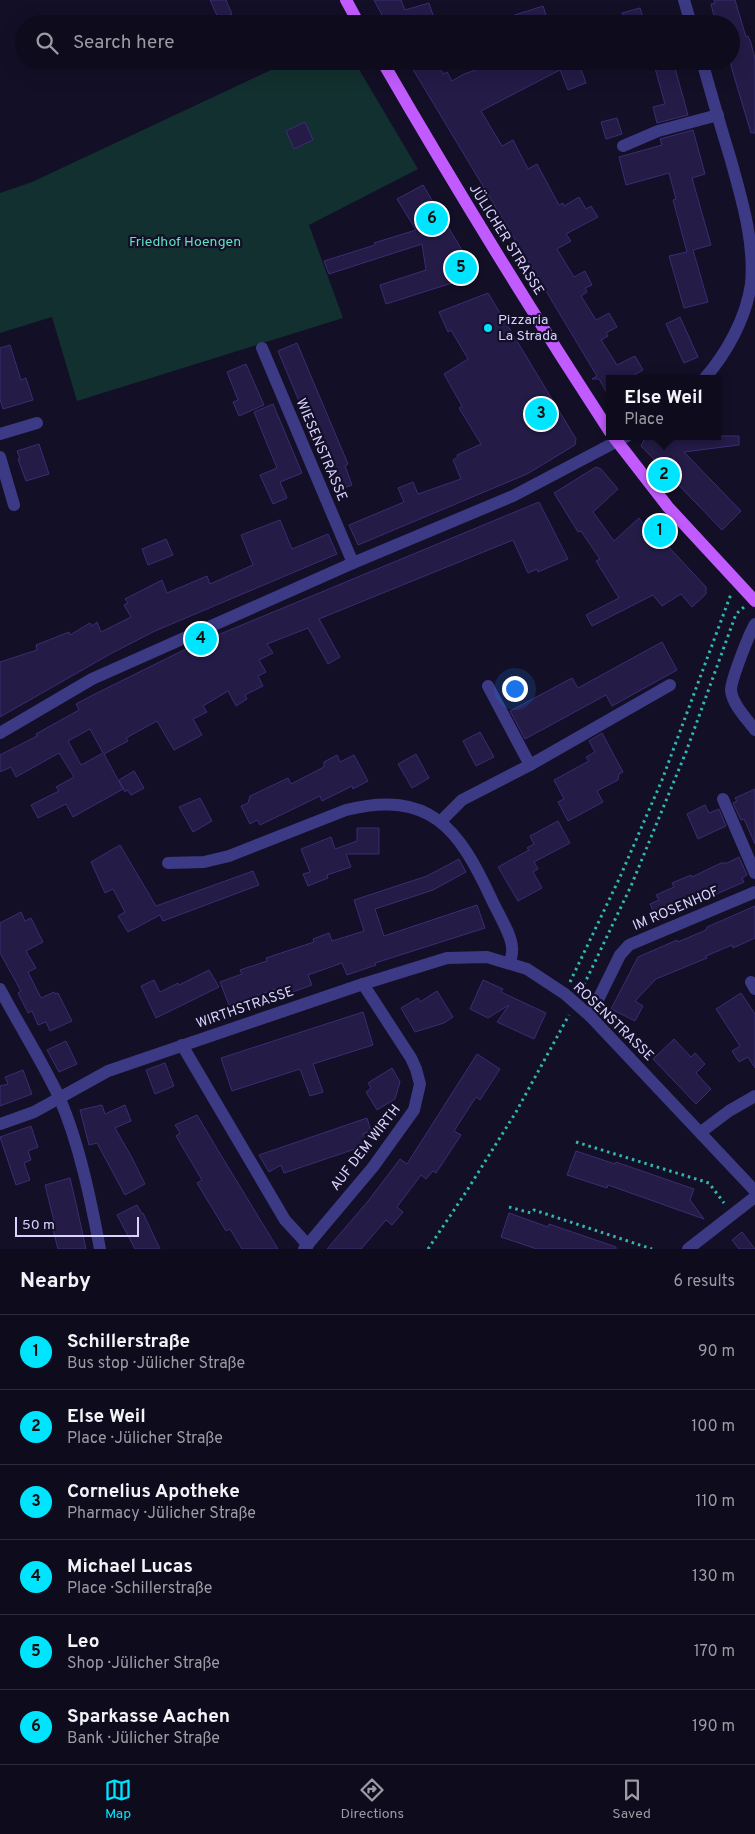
<!DOCTYPE html>
<meta charset="utf-8">
<style>
body{margin:0;font-family:Overpass,sans-serif;background:#171425;color:#f1f3f6}
.scale{position:absolute;left:15px;bottom:12px;width:124px;box-sizing:border-box;padding-left:5px;border:2px solid #d9d4ff;border-top:0;font-size:14px;line-height:18px;white-space:nowrap;color:#d9d4ff;-webkit-text-stroke:4px #130f26;paint-order:stroke}
.you{position:absolute;left:514px;top:688px;width:18px;height:18px;margin:-12px;border:4px solid #fff;border-radius:50%;background:#1a73e8;box-shadow:0 0 0 8px #1a73e833}
.badge{display:grid;place-items:center;width:32px;height:32px;border-radius:50%;background:#00e5ff;color:#111;font-size:16px;font-weight:700}
.pin{position:absolute;translate:-50% -50%;border:2px solid #fff;box-shadow:0 1px 5px #0006}
.popup{position:absolute;left:606px;top:375px;width:115px;height:65px;box-sizing:border-box;display:grid;place-content:center;border-radius:0px;background:#0e0b1c;filter:drop-shadow(0 1px 4px #0005);font-size:16px;white-space:nowrap;color:#9b9ba3}
.popup b{font-size:19px;color:#f1f3f6}
.popup::after{content:'';position:absolute;left:50%;top:100%;margin-left:-10px;border:10px solid transparent;border-top-color:#0e0b1c}
.list{margin:0;padding:0;list-style:none}
h2{display:flex;justify-content:space-between;align-items:center;height:65px;margin:0;padding:0 20px;font-size:21px}
h2 small{font-size:16px;font-weight:400;color:#9b9ba3}
.list li{display:grid;grid-template-columns:32px 1fr auto;gap:15px;align-items:center;box-sizing:border-box;height:75px;padding:0 20px;border-top:1px solid #2e2b3b}
.list b{display:block;font-size:19px;white-space:nowrap}
.list p{margin:0;font-size:16px;white-space:nowrap;color:#9b9ba3}
.list em{font-size:16px;font-style:normal;color:#9b9ba3}
.icon{flex:none;width:28px;height:28px;fill:none;stroke:currentColor;stroke-width:2;stroke-linecap:round;stroke-linejoin:round}
.map{position:relative;flex:none;width:755px;height:1249px;overflow:hidden}
.search{position:absolute;background:#0e0b1c;box-shadow:0 5px 20px #0002;left:15px;right:15px;top:15px;height:55px;display:flex;align-items:center;gap:12px;box-sizing:border-box;padding:0 18px;border-radius:28px;color:#9b9ba3;font-size:19px}
.sheet{height:515px;background:#0e0b1c}
nav{display:flex;justify-content:space-around;align-items:center;box-sizing:border-box;height:70px;border-top:1px solid #2e2b3b;background:#0e0b1c;font-size:14px;color:#9b9ba3}
nav a{display:grid;justify-items:center;gap:2px}
nav .on{color:#00e5ff}
.map>svg:first-child{display:block}
.green{fill:#12302f}
.building{fill:#241b47;stroke:#3b2d73;fill-rule:evenodd}
.lines{fill:none;stroke-linecap:round;stroke-linejoin:round}
.path{stroke:#2fb8b0;stroke-width:3;stroke-dasharray:2.5 4;stroke-linecap:butt}
.minor{stroke:#3d3a85;stroke-width:12}
.major{stroke:#c25bff;stroke-width:12}
.poi-dot{fill:#00e5ff;stroke:#130f26;stroke-width:2}
.labels{text-anchor:middle;dominant-baseline:central;stroke-width:4.5;stroke-linejoin:round;paint-order:stroke}
.street-label{font-size:14px;fill:#d9d4ff;stroke:#130f26}
.park-label{font-size:14px;fill:#5fe0c0;stroke:#130f26}
.poi-label{font-size:14px;fill:#d9d4ff;stroke:#130f26;text-anchor:start}
</style>
<div class="map">
<svg width="755" height="1249" viewBox="0 0 755 1249">
<rect width="100%" height="100%" fill="#130f26"/>
<polygon class="green" points="290,61 354,61 418,169 309,225 343,318 77,401 52,317 0,333 0,193 32,182"/>
<g class="building">
<polygon points="210,0 226,0 232,14 219,20"/>
<polygon points="374,0 401,0 405,10 429,3 433,15 421,18 422,24 371,24 370,20 383,17"/>
<polygon points="714,0 735,0 746,37 748,36 751,43 755,59 755,133 751,133 731,66 731,24 716,24 711,4 715,3"/>
<polygon points="543,6 549,24 497,24 496,21"/>
<polygon points="640,8 645,24 625,24 622,13"/>
<polygon points="408,61 436,61 443,74 447,72 452,81 464,74 487,66 486,61 578,61 586,83 568,90 560,70 481,111 502,146 513,140 528,169 537,164 559,205 563,203 564,206 579,197 586,209 591,206 598,217 566,234 571,241 557,249 574,277 585,271 592,285 585,288 587,292 581,296 596,320 609,313 617,327 606,333 608,336 601,340 617,365 635,356 643,370 627,379 610,379 610,398 599,379 592,379 597,376"/>
<polygon points="653,61 673,61 688,115 657,123 653,107 665,104"/>
<polygon points="617,118 622,134 606,139 601,122"/>
<polygon points="305,122 313,140 294,149 286,131"/>
<polygon points="693,130 705,174 692,178 711,245 693,250 708,302 684,308 669,256 687,252 673,200 676,199 669,173 626,185 619,157 662,145 660,139"/>
<polygon points="423,185 477,275 386,304 380,285 426,270 422,244 329,274 324,261 375,245 374,243 416,230 397,199"/>
<polygon points="488,293 576,439 575,445 527,474 358,545 349,525 404,502 398,488 413,482 418,494 461,479 453,460 458,457 457,455 481,444 459,408 462,406 444,374 468,359 451,330 448,332 439,312"/>
<polygon points="680,317 698,357 684,363 666,324"/>
<polygon points="297,343 348,464 345,466 352,485 339,490 328,462 325,463 278,351"/>
<polygon points="10,345 21,380 26,378 33,400 3,409 0,399 0,348"/>
<polygon points="246,364 264,405 239,416 233,402 238,400 227,372"/>
<polygon points="273,404 302,473 280,482 287,498 273,504 260,475 277,468 254,412"/>
<polygon points="655,436 739,436 739,445 684,452 741,511 722,530 641,446 644,440"/>
<polygon points="39,444 49,474 26,481 18,459 20,459 17,451"/>
<polygon points="596,467 601,469 618,489 593,512 614,541 639,518 661,547 665,543 706,587 706,594 692,607 681,594 662,606 653,595 592,626 586,615 619,598 596,561 600,559 581,531 578,532 554,493"/>
<path d="M539,502L568,559L538,572L537,569L528,573L513,540L319,619L340,657L328,664L308,628L267,644L273,653L259,660L266,672L258,676L263,686L245,695L247,699L236,706L228,691L203,706L207,712L193,719L202,735L174,750L157,721L126,738L128,741L104,754L123,789L73,817L66,804L38,818L31,805L59,791L56,787L74,777L59,753L16,777L11,767L0,772V755L37,736L36,734L79,710L76,704L95,694L196,644ZM90,729L103,753L81,765L68,741Z"/>
<polygon points="280,520 292,549 328,534 337,554 155,631 112,653 0,717 0,662 37,650 36,645 69,632 70,635 90,623 92,626 97,622 101,632 131,617 124,605 128,603 125,599 162,580 167,593 207,576 210,584 253,565 241,535"/>
<polygon points="166,539 173,555 148,565 142,549"/>
<polygon points="662,642 677,670 612,706 606,695 525,739 510,711 572,678 578,688"/>
<polygon points="480,732 494,757 476,766 463,741"/>
<polygon points="602,733 623,772 619,774 618,780 597,791 603,802 568,821 558,802 564,799 554,780 589,761 586,757 595,752 589,741"/>
<polygon points="416,754 429,778 412,788 398,764"/>
<polygon points="337,755 340,762 354,755 368,781 353,789 352,786 322,801 320,796 260,825 257,820 250,824 241,806 248,803 250,796 288,778 291,784 324,767 324,762"/>
<polygon points="134,771 144,788 131,795 127,790 125,792 119,780"/>
<polygon points="755,789 755,844 744,819 741,820 733,803 737,801 735,798"/>
<polygon points="200,798 212,821 193,832 179,807"/>
<polygon points="705,805 709,813 719,809 726,826 698,839 687,814"/>
<polygon points="558,821 570,843 534,862 538,869 533,872 542,888 518,901 498,867 529,850 527,848 534,844 530,836"/>
<polygon points="357,828 379,828 379,854 346,854 351,867 327,875 328,878 308,886 303,874 310,872 301,849 331,837 335,849 357,841"/>
<polygon points="120,845 156,906 253,871 259,885 163,921 160,915 128,932 118,916 125,912 113,889 105,893 91,862"/>
<polygon points="739,857 747,875 742,878 744,882 657,920 650,904 659,900 656,895 674,887 672,883 691,875 692,877 721,863 727,863"/>
<polygon points="459,859 466,872 433,890 375,909 384,936 477,905 485,928 375,963 376,965 347,975 342,963 308,975 312,985 279,997 276,989 229,1005 220,982 242,974 240,970 267,961 266,958 314,942 313,939 329,933 332,941 364,931 354,900 427,876"/>
<polygon points="755,906 755,938 733,948 732,945 706,956 707,958 656,979 635,1001 643,1006 635,1021 611,1009 638,957 677,940 678,942 706,930 707,927"/>
<polygon points="21,912 25,921 31,918 43,942 26,951 36,968 28,972 41,998 54,992 55,994 58,993 72,1021 50,1031 46,1022 38,1025 32,1011 28,1013 18,993 21,991 0,953 0,923"/>
<polygon points="209,970 219,987 156,1018 141,986 154,980 160,992 178,983 179,985"/>
<polygon points="483,980 503,989 501,992 546,1013 534,1039 497,1022 509,1005 488,1018 470,1009"/>
<polygon points="437,991 453,1017 444,1023 415,1032 401,1008 418,998 420,1002"/>
<polygon points="741,993 755,1014 755,1068 748,1057 739,1062 732,1051 740,1046 716,1009"/>
<polygon points="363,1012 373,1045 313,1064 323,1092 310,1096 300,1069 232,1091 221,1058"/>
<polygon points="674,1039 691,1057 695,1053 705,1064 696,1073 711,1089 696,1104 653,1059"/>
<polygon points="66,1041 77,1064 59,1072 47,1050"/>
<polygon points="477,1054 500,1069 480,1100 476,1097 454,1131 461,1135 436,1173 433,1171 426,1179 421,1175 397,1207 403,1212 392,1225 386,1220 361,1249 327,1249 369,1200 400,1159 407,1164"/>
<polygon points="165,1063 174,1086 155,1094 146,1070"/>
<polygon points="392,1068 400,1082 395,1099 377,1110 366,1092 371,1088 368,1083"/>
<polygon points="23,1070 32,1094 0,1106 0,1086 8,1084 5,1077"/>
<polygon points="102,1105 105,1114 125,1105 131,1121 115,1128 131,1156 145,1184 125,1195 97,1143 89,1145 80,1110"/>
<polygon points="197,1115 219,1152 278,1249 242,1249 230,1229 226,1231 197,1183 202,1180 176,1136 180,1133 175,1125"/>
<polygon points="367,1118 371,1131 363,1134 367,1145 284,1173 281,1165 269,1172 259,1155"/>
<polygon points="31,1126 38,1147 28,1151 31,1160 24,1163 30,1180 16,1185 0,1137"/>
<polygon points="576,1151 615,1164 616,1162 694,1189 690,1200 704,1219 608,1185 607,1188 567,1175"/>
<polygon points="70,1178 77,1208 86,1249 58,1249 51,1222 54,1221 45,1185"/>
<polygon points="137,1205 142,1214 143,1213 160,1249 135,1249 117,1215"/>
<polygon points="509,1213 548,1227 549,1224 616,1247 616,1249 536,1249 531,1247 501,1237"/>
<polygon points="742,1232 755,1249 739,1249 732,1240"/>
</g>
<g class="lines">
<g class="path">
<polyline points="570,982 620,877 662,780 731,594"/>
<polyline points="581,991 631,886 686,752 736,614 744,607"/>
<polyline points="576,1142 709,1183 724,1203"/>
<polyline points="509,1207 531,1213 534,1210 652,1249"/>
<polyline points="428,1249 466,1192 516,1112 569,1015"/>
</g>
<g class="minor">
<polyline points="684,0 691,24"/>
<path d="M702,61C711,93 720,125 730,157C741,197 755,241 751,284C746,318 727,353 704,379"/>
<polyline points="623,146 658,131 718,115"/>
<polyline points="262,348 353,563"/>
<polyline points="0,434 37,423"/>
<polyline points="0,457 14,505"/>
<path d="M755,624C749,634 731,680 731,690C732,704 747,719 755,730"/>
<polyline points="488,686 530,765"/>
<polyline points="0,733 92,679 353,563 513,496 627,436"/>
<polyline points="723,799 755,873"/>
<polyline points="441,821 462,800 530,765 670,685"/>
<path d="M168,863L204,862L229,856L346,810C430,789 459,829 491,898C497,912 511,933 512,947C513,952 511,958 510,963"/>
<polyline points="751,982 755,989"/>
<path d="M0,989C19,1025 42,1061 59,1097C79,1142 91,1201 100,1249"/>
<polyline points="590,1016 620,955 629,945 755,892"/>
<polyline points="182,1045 285,1220 308,1245"/>
<polyline points="0,1124 34,1112 108,1071 363,984 447,958 487,957 527,969 565,994 590,1016 755,1191"/>
<polyline points="701,1132 729,1111 755,1096"/>
<polyline points="304,1249 373,1167 414,1110 420,1084 416,1069 411,1058 363,984"/>
<polyline points="688,1249 755,1197"/>
</g>
<g class="major">
<polyline points="346,0 359,24"/>
<path d="M382,61C455,187 531,311 610,432"/>
<polyline points="613,436 668,507 755,601"/>
</g>
</g>
<circle class="poi-dot" cx="488" cy="328" r="5"/>
<g class="labels">
<g class="street-label">
<text transform="translate(506 240) rotate(58)">JÜLICHER STRASSE</text>
<text transform="translate(321 450) rotate(67)">WIESENSTRASSE</text>
<text transform="translate(676 909) rotate(-23)">IM ROSENHOF</text>
<text transform="translate(245 1008) rotate(-19)">WIRTHSTRASSE</text>
<text transform="translate(613 1022) rotate(44)">ROSENSTRASSE</text>
<text transform="translate(366 1148) rotate(-52)">AUF DEM WIRTH</text>
</g>
<g class="park-label">
<text x="185" y="242">Friedhof Hoengen</text>
</g>
<g class="poi-label">
<text x="498" y="320">Pizzaria<tspan x="498" dy="16">La Strada</tspan></text>
</g>
</g>
</svg>
<div class="scale">50 m</div>
<div class="you"></div>
<div class="pin badge" style="left:660px;top:531px">1</div>
<div class="pin badge" style="left:664px;top:475px">2</div>
<div class="popup"><b>Else Weil</b>Place</div>
<div class="pin badge" style="left:541px;top:414px">3</div>
<div class="pin badge" style="left:201px;top:639px">4</div>
<div class="pin badge" style="left:461px;top:268px">5</div>
<div class="pin badge" style="left:432px;top:219px">6</div>
<div class="search"><svg class="icon" aria-label="search" viewBox="0 0 24 24"><circle cx="10" cy="10" r="6"/><path d="M15 15l6 6"/></svg>Search here</div>
</div>
<section class="sheet">
<h2>Nearby<small>6 results</small></h2>
<ul class="list">
<li><span class="badge">1</span><div><b>Schillerstraße</b><p>Bus stop · Jülicher Straße</p></div><em>90 m</em></li>
<li><span class="badge">2</span><div><b>Else Weil</b><p>Place · Jülicher Straße</p></div><em>100 m</em></li>
<li><span class="badge">3</span><div><b>Cornelius Apotheke</b><p>Pharmacy · Jülicher Straße</p></div><em>110 m</em></li>
<li><span class="badge">4</span><div><b>Michael Lucas</b><p>Place · Schillerstraße</p></div><em>130 m</em></li>
<li><span class="badge">5</span><div><b>Leo</b><p>Shop · Jülicher Straße</p></div><em>170 m</em></li>
<li><span class="badge">6</span><div><b>Sparkasse Aachen</b><p>Bank · Jülicher Straße</p></div><em>190 m</em></li>
</ul>
</section>
<nav>
<a class="on"><svg class="icon" aria-label="map" viewBox="0 0 24 24"><path d="M3 6l6-2 6 2 6-2v14l-6 2-6-2-6 2zM9 4v14M15 6v14"/></svg>Map</a>
<a><svg class="icon" aria-label="directions" viewBox="0 0 24 24"><path d="M12 3l9 9-9 9-9-9zM9 14v-3h6M13 9l2 2-2 2"/></svg>Directions</a>
<a><svg class="icon" aria-label="saved" viewBox="0 0 24 24"><path d="M7 4h10v16l-5-4-5 4z"/></svg>Saved</a>
</nav>
